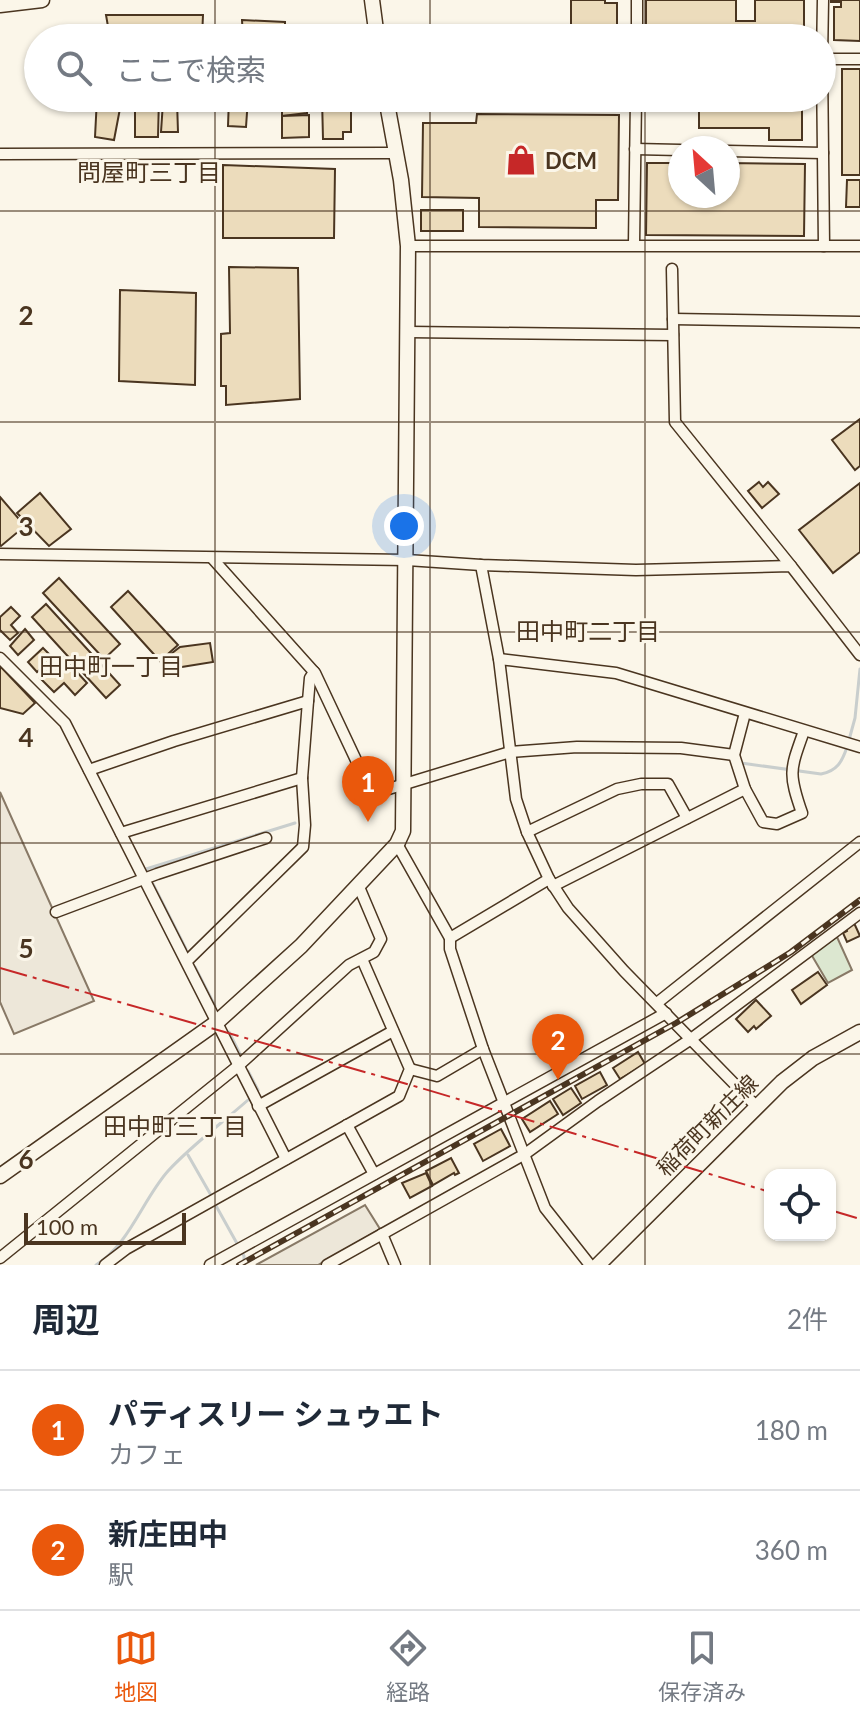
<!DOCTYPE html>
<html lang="ja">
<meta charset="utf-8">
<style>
body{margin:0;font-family:Lato,"Noto Sans JP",sans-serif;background:#f2f2f3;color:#1f2937}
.controls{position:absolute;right:24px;bottom:24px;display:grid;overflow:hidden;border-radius:16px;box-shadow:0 2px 6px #0004}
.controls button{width:72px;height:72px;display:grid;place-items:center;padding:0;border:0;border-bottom:2px solid #e0e1e3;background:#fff;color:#1f2937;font:40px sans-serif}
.compass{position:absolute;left:668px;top:136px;width:72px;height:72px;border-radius:50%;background:#fff;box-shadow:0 2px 6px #0004;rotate:334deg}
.scale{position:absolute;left:24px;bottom:20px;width:162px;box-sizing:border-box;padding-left:8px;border:4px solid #4a3520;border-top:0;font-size:22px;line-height:28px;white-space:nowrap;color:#4a3520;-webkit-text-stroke:6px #fbf6e9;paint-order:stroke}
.you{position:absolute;left:404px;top:526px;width:28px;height:28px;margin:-20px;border:6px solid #fff;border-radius:50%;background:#1a73e8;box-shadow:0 0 0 12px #1a73e833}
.badge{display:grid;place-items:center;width:52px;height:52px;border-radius:50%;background:#ea580c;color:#fff;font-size:26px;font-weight:700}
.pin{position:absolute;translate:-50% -66px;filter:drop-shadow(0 2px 4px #0008)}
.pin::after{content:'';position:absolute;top:42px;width:28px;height:24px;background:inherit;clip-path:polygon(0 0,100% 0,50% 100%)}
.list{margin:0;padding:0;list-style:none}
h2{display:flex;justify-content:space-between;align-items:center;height:104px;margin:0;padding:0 32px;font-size:34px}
h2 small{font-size:26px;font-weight:400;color:#747a83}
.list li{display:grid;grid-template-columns:52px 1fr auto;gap:24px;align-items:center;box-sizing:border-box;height:120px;padding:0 32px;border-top:2px solid #e0e1e3}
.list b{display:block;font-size:30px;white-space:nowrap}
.list p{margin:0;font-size:26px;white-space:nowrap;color:#747a83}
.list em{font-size:26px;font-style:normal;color:#747a83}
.icon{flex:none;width:44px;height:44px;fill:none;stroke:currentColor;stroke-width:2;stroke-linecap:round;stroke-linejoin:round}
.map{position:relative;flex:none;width:860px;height:1265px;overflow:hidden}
.search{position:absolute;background:#fff;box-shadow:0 2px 6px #0004;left:24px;right:24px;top:24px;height:88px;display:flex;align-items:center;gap:20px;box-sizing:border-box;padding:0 28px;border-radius:44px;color:#747a83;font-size:30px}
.sheet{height:344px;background:#fff}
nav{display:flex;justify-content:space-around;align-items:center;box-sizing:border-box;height:112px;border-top:2px solid #e0e1e3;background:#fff;font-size:22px;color:#747a83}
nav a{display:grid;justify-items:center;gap:4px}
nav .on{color:#ea580c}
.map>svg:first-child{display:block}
.green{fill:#dce7d0;stroke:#887966;stroke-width:2}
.parking{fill:#ede7d9;stroke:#887966;stroke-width:2}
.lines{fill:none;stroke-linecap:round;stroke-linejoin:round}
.stream{stroke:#c9cecd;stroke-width:3}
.building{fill:#ecdcbc;stroke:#4a3520;stroke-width:2}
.street-casing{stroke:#4a3520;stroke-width:13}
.secondary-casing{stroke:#4a3520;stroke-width:17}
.street{stroke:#fbf6e9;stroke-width:10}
.secondary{stroke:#fbf6e9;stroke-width:14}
.rail-casing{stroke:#4a3520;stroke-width:6}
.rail{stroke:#fbf6e9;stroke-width:3;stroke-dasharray:9;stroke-linecap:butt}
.power{stroke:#c62828;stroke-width:2;stroke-dasharray:28 6 4 6;stroke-linecap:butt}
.grid{fill:none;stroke:#4a3520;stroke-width:2;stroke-opacity:0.55}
.labels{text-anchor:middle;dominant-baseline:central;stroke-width:6;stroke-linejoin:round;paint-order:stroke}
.poi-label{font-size:22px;font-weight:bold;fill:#4a3520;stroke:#fbf6e9;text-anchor:start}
.street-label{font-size:22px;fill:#4a3520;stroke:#fbf6e9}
.neighbourhood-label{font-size:24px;fill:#4a3520;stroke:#fbf6e9}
.grid-label{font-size:26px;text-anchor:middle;font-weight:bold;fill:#4a3520;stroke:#fbf6e9;stroke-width:6;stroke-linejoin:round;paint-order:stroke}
</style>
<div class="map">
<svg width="860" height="1265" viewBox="0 0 860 1265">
<rect width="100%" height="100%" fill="#fbf6e9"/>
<polygon class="green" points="837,937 852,970 828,983 811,954"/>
<g class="parking">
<polygon points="401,98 624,98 624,111 403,111"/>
<polygon points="0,792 94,1001 14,1034 0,1002"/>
<polygon points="365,1205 380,1229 318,1265 256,1265"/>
</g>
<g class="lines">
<g class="stream">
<polyline points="849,740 855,718 860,669"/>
<path d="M741,763L821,774C837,771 842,762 847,747"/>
<polyline points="148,873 146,869 295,823"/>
<polyline points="153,884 186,949"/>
<polyline points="195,967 215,1006"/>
<polyline points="229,1032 241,1056"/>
<polyline points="248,1071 258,1090"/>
<polyline points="188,1155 212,1197"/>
<polyline points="215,1204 244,1256 244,1265"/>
<path d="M96,1265C129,1245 143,1199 168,1171C192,1145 222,1123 248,1100"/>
</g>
</g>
<g class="building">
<polygon points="571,0 605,0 605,3 617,3 617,38 571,38"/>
<polygon points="646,0 736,0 736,21 755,21 755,0 804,0 804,38 646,38"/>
<polygon points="831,0 860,0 860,41 834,40 834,7 841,7 841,2 831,2"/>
<polygon points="106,15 203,15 202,38 110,38"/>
<polygon points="242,20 285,22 285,38 243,38"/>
<rect x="842" y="69" width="18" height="106"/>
<polygon points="97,98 122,98 114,140 95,137"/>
<polygon points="135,98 159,98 158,137 135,137"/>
<polygon points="229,98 248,98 246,127 228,126"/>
<polygon points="282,98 307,98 307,113 282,116"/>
<polygon points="322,98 351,98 351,132 343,132 343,139 323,139"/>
<polygon points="699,98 802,99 802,140 769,140 769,128 699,128"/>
<polygon points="177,101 178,132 161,132 163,102"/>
<polygon points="477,114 619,115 618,200 596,200 596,228 479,227 479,198 422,197 423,123 476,123"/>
<polygon points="309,115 309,137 282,138 282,116"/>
<polygon points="647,163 680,163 680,196 728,196 728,163 805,164 804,236 646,235"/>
<polygon points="223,165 335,169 334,238 223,238"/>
<polygon points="847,180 860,180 860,207 846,207"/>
<rect x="421" y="210" width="42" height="21"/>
<polygon points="229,267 298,268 300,399 226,405 226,386 221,386 221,334 230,333"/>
<polygon points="120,290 196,293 195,385 119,381"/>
<polygon points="860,419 860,466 855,470 832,440"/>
<polygon points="759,482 763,487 768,482 779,494 762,508 748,491"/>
<polygon points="860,483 860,552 833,573 799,530"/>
<polygon points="40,493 71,529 49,546 17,513"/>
<polygon points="0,497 25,526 1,546 0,545"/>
<polygon points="59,578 120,644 104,659 43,593"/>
<polygon points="128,591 178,645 160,661 111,607"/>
<polygon points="46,604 120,685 106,698 32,617"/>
<polygon points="11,607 20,616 11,625 18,633 10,640 0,630 0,617"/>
<polygon points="25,629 34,640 18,655 10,646"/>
<polygon points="210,643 213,662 169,669 167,657 180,647"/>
<polygon points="43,648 53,658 37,672 28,662"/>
<polygon points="63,657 87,683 75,695 64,683 54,692 40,678"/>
<polygon points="0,666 35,703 23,714 0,708"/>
<polygon points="854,923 860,936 847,942 843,933 847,931 846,927"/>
<polygon points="818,972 827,985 801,1004 792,990"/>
<polygon points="756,1000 771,1016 756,1029 754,1026 748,1032 736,1019"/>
<polygon points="638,1052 645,1064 620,1079 613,1068"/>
<polygon points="600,1072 607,1085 582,1099 575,1086"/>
<polygon points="571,1088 581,1103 563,1115 553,1099"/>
<polygon points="550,1101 558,1114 530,1132 522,1119"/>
<polygon points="501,1129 510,1146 483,1161 474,1144"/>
<polygon points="451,1158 459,1173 455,1175 454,1173 433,1185 426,1171"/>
<polygon points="426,1173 432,1186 410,1198 402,1183"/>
</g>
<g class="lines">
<g class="street-casing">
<g id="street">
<polyline points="637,38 637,0"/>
<polyline points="822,58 823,0"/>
<polyline points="822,59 860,59"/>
<polyline points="822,63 824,246"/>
<polyline points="635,149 680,150"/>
<polyline points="728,151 823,153"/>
<polyline points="0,154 395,153"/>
<polyline points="634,244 636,98"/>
<polyline points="408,246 860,246"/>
<polyline points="672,269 675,422 791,566"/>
<polyline points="673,319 860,322"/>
<polyline points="409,332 673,335"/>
<polyline points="0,554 407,560 481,565 636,570 791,566 860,655"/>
<polyline points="212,558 315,673 372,794 510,752 577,747 681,748 734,755"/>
<polyline points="481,565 499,659 516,799 527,832 549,879 568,908 624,971 756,1106"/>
<polyline points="0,658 65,723 286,1159"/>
<polyline points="499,659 616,673 860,747"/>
<polyline points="308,701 310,678 314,672"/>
<path d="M745,713L734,755L745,789L763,822L777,824L802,813C788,773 790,770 804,731"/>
<polyline points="89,770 174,741 308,701 302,778 305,825 303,847 187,961"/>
<polyline points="527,832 617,789 641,784 668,784 687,818"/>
<polyline points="121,833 302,778"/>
<polyline points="397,844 450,938 450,949 483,1049 545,1208 590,1265"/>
<polyline points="553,886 745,789"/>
<polyline points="56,912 157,874 266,838"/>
<polyline points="450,938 549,879"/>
<polyline points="657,1003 860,842"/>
<polyline points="410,1069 437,1076 483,1049"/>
<polyline points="258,1106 393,1031"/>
<polyline points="347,1125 374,1174"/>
<polyline points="382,1234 395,1265"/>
<polyline points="0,1258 238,1066 349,965 374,952 381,939 359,887"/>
<polyline points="105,1265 126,1249 399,1096 410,1069 362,959"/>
<polyline points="210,1265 666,1013"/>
<polyline points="327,1265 525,1154 598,1101 691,1039 860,913"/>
</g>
</g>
<g class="secondary-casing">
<g id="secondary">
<polyline points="372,0 377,38"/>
<polyline points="0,5 42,0"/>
<polyline points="0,1176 216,1023 301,946 397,844 403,831 408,246 401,180 386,98"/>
<polyline points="598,1265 782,1082 813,1058 860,1032"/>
</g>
</g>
<use href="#street" class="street"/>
<use href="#secondary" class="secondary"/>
<g class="rail-casing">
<polyline id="rail" points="239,1265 676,1023 791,952 860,900"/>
</g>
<use href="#rail" class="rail"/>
<g class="power">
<polyline points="0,968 421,1088 770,1192"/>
<polyline points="830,1210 860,1219"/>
</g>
</g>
<path class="grid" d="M215,0V38M430,0V38M645,0V38M215,98V1265M430,98V1265M645,98V1265M0,211H860M0,422H860M0,632H860M0,843H860M0,1054H860"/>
<defs>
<g id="shop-bare" transform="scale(2.4)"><path d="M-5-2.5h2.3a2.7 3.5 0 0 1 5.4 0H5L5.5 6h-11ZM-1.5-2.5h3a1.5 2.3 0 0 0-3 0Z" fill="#c62828" stroke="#fbf6e9" stroke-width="2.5" paint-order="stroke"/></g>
</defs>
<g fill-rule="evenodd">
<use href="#shop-bare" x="521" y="160"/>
</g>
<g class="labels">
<g class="poi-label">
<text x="545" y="160">DCM</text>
</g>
<g class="street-label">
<text transform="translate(707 1125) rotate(-45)">稲荷町新庄線</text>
</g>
<g class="neighbourhood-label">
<text x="149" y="171">問屋町三丁目</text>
<text x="588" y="630">田中町二丁目</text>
<text x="111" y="665">田中町一丁目</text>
<text x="175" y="1125">田中町三丁目</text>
</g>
</g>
<g class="grid-label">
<text x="26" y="325">2</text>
<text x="26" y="536">3</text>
<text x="26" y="747">4</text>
<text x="26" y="958">5</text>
<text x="26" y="1169">6</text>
</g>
</svg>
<div class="controls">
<button><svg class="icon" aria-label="locate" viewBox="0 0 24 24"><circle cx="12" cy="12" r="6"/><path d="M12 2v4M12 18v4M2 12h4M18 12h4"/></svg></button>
</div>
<svg class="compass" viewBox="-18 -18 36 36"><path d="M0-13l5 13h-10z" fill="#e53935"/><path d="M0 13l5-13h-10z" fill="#747a83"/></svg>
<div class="scale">100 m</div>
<div class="you"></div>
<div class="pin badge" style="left:368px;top:822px">1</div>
<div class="pin badge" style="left:558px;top:1080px">2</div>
<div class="search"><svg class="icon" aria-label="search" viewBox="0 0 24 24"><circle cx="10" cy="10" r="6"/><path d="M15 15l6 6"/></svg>ここで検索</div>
</div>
<section class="sheet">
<h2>周辺<small>2件</small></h2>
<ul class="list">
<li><span class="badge">1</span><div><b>パティスリー シュゥエト</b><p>カフェ</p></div><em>180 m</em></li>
<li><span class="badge">2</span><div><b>新庄田中</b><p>駅</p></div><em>360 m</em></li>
</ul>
</section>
<nav>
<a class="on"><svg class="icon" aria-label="map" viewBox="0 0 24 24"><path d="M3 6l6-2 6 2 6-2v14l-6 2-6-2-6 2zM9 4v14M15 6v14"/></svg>地図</a>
<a><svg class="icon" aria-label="directions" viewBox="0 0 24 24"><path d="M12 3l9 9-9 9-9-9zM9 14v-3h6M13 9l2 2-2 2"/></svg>経路</a>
<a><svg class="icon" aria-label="saved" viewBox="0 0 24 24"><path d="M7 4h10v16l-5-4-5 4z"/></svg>保存済み</a>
</nav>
